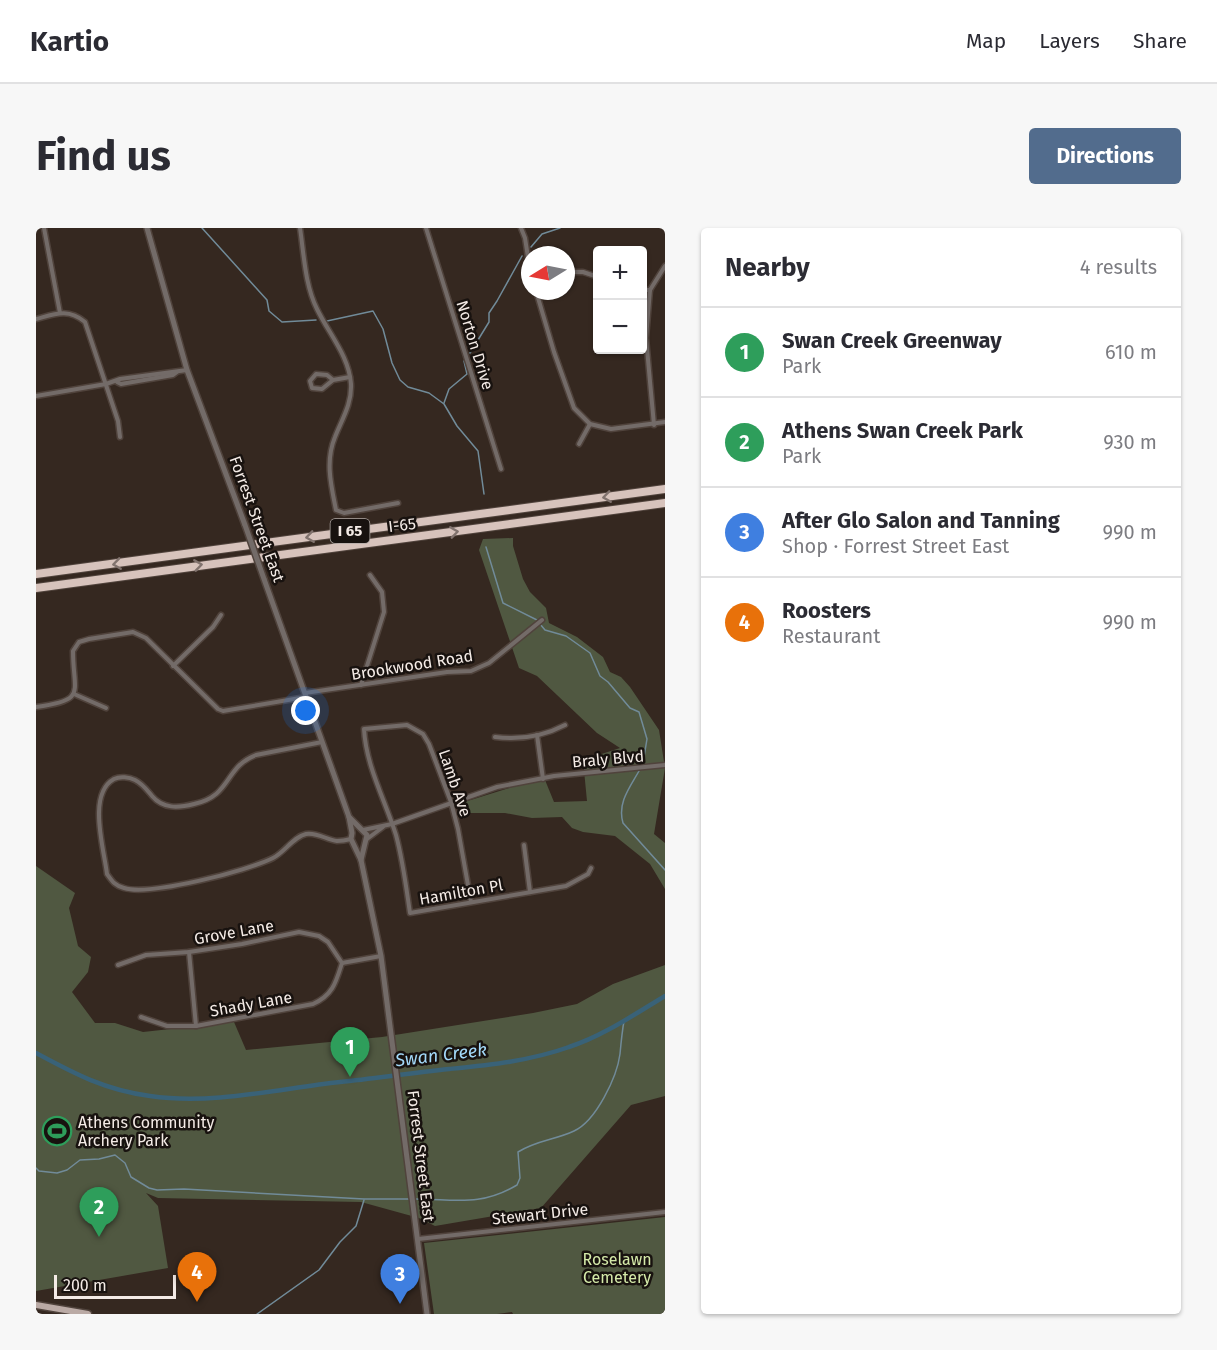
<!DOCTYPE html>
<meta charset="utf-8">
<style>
body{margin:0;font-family:"Fira Sans",sans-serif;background:#f7f7f7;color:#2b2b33}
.controls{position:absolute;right:18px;top:18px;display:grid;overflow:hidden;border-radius:6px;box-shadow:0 2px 4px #0004}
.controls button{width:54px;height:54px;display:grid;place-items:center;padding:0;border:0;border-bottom:2px solid #e1e1e2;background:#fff;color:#2b2b33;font:30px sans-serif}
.compass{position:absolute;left:485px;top:18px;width:54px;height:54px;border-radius:50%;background:#fff;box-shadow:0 2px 4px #0004;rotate:260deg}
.scale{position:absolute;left:18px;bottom:15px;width:122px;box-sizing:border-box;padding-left:6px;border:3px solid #f4ebe6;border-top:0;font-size:16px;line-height:21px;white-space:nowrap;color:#f4ebe6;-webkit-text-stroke:4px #18120f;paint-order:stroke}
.you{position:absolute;left:270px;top:483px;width:21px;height:21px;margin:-15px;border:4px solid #fff;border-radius:50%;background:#1a73e8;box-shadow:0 0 0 9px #1a73e833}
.badge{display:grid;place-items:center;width:39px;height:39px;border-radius:50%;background:#526c8d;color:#fff;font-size:20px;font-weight:700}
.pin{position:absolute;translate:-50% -50px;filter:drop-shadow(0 2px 3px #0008)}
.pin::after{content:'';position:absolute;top:32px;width:21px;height:18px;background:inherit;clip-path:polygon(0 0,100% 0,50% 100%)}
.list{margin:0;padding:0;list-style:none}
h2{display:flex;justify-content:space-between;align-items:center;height:78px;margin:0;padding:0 24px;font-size:26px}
h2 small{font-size:20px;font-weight:400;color:#7c7c81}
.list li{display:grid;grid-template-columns:39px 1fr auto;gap:18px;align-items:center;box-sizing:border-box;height:90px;padding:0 24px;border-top:2px solid #e1e1e2}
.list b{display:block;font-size:22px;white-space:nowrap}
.list p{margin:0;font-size:20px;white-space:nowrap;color:#7c7c81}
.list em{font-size:20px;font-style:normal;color:#7c7c81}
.map{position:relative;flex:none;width:629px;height:1086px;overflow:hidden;border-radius:6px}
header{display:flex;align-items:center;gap:36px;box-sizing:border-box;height:84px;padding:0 30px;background:#fff;border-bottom:2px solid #e1e1e2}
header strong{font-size:28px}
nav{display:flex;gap:33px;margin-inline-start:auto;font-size:21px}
.intro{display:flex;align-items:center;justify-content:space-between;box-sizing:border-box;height:144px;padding:0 36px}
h1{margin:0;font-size:42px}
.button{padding:15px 27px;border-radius:6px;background:#526c8d;color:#fff;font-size:21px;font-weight:700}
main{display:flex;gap:36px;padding:0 36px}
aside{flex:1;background:#fff;border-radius:6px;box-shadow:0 2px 4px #0004}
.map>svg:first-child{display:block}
.green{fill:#505841}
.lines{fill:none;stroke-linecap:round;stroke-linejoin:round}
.stream{stroke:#718b99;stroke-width:1.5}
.canal{stroke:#396278;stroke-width:4.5}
.minor-casing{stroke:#50433c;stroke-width:7}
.tertiary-casing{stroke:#50433c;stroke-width:8}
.primary-casing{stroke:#50433c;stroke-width:9}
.motorway-casing{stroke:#50433c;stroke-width:10}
.minor{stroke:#736b68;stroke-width:4}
.tertiary{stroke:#736b68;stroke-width:5}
.primary{stroke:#baaaa5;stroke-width:6}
.motorway{stroke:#d7c3bc;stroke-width:8}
.tertiary-bridge-casing{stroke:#50433c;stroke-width:8;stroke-linecap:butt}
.tertiary-bridge{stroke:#736b68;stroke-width:5}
.oneway{stroke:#81736e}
.labels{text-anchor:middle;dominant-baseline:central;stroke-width:5;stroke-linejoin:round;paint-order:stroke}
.shield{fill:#18120f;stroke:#b2aaa6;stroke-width:1.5}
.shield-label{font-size:15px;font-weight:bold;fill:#f4ebe6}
.street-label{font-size:16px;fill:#f4ebe6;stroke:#18120f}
.poi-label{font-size:16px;fill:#f4ebe6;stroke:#18120f;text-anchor:start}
.park-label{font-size:16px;fill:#d5eaa9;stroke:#18120f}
.water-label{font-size:18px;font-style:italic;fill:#a3d9f9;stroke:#18120f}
</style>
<header>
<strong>Kartio</strong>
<nav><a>Map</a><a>Layers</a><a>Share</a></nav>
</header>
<div class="intro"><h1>Find us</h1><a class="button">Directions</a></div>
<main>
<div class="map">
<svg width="629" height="1086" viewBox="0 0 629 1086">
<rect width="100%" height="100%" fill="#352820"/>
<g class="green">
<polygon points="477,310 477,318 487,351 494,364 510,380 513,395 541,409 567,429 574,444 585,449 594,459 623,502 629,540 618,606 629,615 629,661 614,636 579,608 547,604 536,600 526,589 496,590 469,585 428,585 424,583 425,575 489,555 509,552 518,574 551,573 547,532 584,520 561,505 501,448 483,440 443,322 447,311"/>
<polygon points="0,638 39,665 33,680 42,718 55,729 52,744 36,764 59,795 79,795 107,804 198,794 210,822 346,809 497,785 541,776 577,756 629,737 629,868 595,877 505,980 399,998 383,990 325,974 122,970 110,965 122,978 132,1040 0,1063"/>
<polygon points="629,989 629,1086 477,1086 476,1084 461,1086 398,1086 388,1015"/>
</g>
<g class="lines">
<g class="stream">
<polyline points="166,0 231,72 233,83 246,94 280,92"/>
<polyline points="495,19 506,6 524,0"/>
<polyline points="291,93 337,83 347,101 356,135 364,152 372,159 393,165 408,176 421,198 442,223 448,266"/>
<polyline points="434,125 453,94 453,85 461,73 486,28"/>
<polyline points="408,175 413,161 431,146 428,133"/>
<polyline points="450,319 467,375 501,392"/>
<polyline points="504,396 509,402 530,408 554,425 564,448 572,454 594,480 603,484 611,511 607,535"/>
<path d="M603,543C594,559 581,575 587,595L629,642"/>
<polyline points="0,940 3,943 21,945 31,942 44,932 63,931 79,927 89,935 95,949 113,960 121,962 148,961 328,971 374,971"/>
<path d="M379,971C419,971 444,979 481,957L484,950L482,924C501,912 519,912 538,903C560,893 581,849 584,826C585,815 586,804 588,793"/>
<polyline points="221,1086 283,1042 304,1014 320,998 328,972"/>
</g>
<path class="canal" d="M0,825C39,846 69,862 114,868C177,877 241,861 304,854C340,850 376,845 413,841C453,837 494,833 533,819C567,808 599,786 629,768"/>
<g class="minor-casing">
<g id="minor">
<polyline points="8,0 24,85"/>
<path d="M264,0C268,27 269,57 281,81C293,106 313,128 315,156C316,176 306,191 299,209C289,233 295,257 300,282L308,285L362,275"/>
<polyline points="390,0 465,241"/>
<polyline points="485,0 489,10 494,42"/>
<polyline points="530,44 547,44 562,49"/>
<polyline points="606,62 614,62"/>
<polyline points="500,63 518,124 538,180 554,196 575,201 629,194"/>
<path d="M0,91C19,86 32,80 49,94L82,193L84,209"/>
<polyline points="297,152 286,161 276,160 274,153 280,146 291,147 297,152 314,149"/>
<polyline points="81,154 85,156 137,147 141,144"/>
<polyline points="0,168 70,156 84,151 151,142"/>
<polyline points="618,197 610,110 614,62 629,38"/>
<polyline points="543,216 554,196"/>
<polyline points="137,438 177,399 185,387"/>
<polyline points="325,457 348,384 346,364 334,347"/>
<polyline points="269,465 411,444 435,443 453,435 506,392"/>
<polyline points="38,466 70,480"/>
<path d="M0,479C52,472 37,465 37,423L43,414L53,411L97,404L110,410L182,481L187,483L270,469"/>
<polyline points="501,507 507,551"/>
<path d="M459,509C483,512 508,508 529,497"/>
<path d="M286,514L220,527C188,539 196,568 158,576C142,580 127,581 116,568C111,562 107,556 99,552C93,549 84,548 78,551C51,566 68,621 71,646C76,653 79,658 88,660C114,668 211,643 237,630C249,624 257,609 270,606C281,604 291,612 301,613C306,613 311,612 315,611"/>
<polyline points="327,602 356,596 461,559 518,548 629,537"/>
<polyline points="331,611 347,599"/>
<polyline points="488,617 494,664"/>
<path d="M435,674L422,601L415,574L393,516L387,506L371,497L328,501C330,538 349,572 360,607C367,633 370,658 374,685L530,658L552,646L555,640"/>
<polyline points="153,724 160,798"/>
<polyline points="306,735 345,728"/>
<polyline points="82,737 110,727 153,724 206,716 263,704 283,708 292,714 306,735"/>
<path d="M105,789L131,798H160L277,776C297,767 300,754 306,735"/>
<polyline points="382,1011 629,984"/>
</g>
</g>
<g class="tertiary-casing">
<g id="tertiary">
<polyline points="111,0 151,142 209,297"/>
<polyline points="228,351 313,589 316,605 315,611 325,632 345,728 391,1086"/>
<polyline points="313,589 331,607 325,632"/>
</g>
</g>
<g class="primary-casing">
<polyline id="primary" points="0,1077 52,1086"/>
</g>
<g class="motorway-casing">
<g id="motorway">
<polyline points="0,346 629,261"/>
<polyline points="0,360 629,275"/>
</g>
</g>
<use href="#minor" class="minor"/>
<use href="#tertiary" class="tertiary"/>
<use href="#primary" class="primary"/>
<use href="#motorway" class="motorway"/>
<g class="tertiary-bridge-casing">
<polyline id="tertiary-bridge" points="209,297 228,351"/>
</g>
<use href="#tertiary-bridge" class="tertiary-bridge"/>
</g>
<defs><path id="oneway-chevron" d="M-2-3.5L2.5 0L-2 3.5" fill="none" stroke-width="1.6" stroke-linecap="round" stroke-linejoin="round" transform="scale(1.5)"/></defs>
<g class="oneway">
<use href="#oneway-chevron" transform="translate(571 269) rotate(172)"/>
<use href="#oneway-chevron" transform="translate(418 304) rotate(-8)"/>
<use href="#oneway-chevron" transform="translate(274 309) rotate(172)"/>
<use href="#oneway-chevron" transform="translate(81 336) rotate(172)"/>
<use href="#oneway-chevron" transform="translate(162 337) rotate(-8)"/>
</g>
<defs>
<g id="stadium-ring" transform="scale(1.5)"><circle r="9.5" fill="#18120f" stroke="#2e9e5b" stroke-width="1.5"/><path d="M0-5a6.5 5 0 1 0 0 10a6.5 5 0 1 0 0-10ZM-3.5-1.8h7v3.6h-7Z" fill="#2e9e5b"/></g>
</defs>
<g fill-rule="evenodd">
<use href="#stadium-ring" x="21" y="903"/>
</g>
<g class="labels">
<rect class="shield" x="294.5" y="291" width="39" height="24" rx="4.5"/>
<g class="shield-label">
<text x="314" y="303">I 65</text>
</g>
<g class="street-label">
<text transform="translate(439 117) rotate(73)">Norton Drive</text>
<text transform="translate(221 291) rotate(70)">Forrest Street East</text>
<text transform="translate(366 297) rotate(-7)">I-65</text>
<text transform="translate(376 437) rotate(-9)">Brookwood Road</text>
<text transform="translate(572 531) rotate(-5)">Braly Blvd</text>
<text transform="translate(419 555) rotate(71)">Lamb Ave</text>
<text transform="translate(425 664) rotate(-10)">Hamilton Pl</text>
<text transform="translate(198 704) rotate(-10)">Grove Lane</text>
<text transform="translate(215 776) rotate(-10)">Shady Lane</text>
<text transform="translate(385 928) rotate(83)">Forrest Street East</text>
<text transform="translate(504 986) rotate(-6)">Stewart Drive</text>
</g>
<g class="poi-label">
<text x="42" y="894">Athens Community<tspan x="42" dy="18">Archery Park</tspan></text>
</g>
<g class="park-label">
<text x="581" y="1031">Roselawn<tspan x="581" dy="18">Cemetery</tspan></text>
</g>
<g class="water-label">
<text transform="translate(405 827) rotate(-7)">Swan Creek</text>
</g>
</g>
</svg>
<div class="controls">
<button>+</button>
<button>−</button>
</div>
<svg class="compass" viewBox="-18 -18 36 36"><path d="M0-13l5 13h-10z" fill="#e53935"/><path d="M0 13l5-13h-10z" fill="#7c7c81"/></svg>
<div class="scale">200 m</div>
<div class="you"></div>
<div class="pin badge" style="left:314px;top:849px;background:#2e9e5b">1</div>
<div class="pin badge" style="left:63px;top:1009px;background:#2e9e5b">2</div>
<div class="pin badge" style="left:364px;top:1076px;background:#3f7fe0">3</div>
<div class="pin badge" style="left:161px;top:1074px;background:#e8710a">4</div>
</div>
<aside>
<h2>Nearby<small>4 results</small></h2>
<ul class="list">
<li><span class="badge" style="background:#2e9e5b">1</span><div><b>Swan Creek Greenway</b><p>Park</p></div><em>610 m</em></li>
<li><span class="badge" style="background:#2e9e5b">2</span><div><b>Athens Swan Creek Park</b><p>Park</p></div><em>930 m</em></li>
<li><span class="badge" style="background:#3f7fe0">3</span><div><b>After Glo Salon and Tanning</b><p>Shop · Forrest Street East</p></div><em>990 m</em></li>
<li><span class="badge" style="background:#e8710a">4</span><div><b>Roosters</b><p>Restaurant</p></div><em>990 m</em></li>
</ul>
</aside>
</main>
